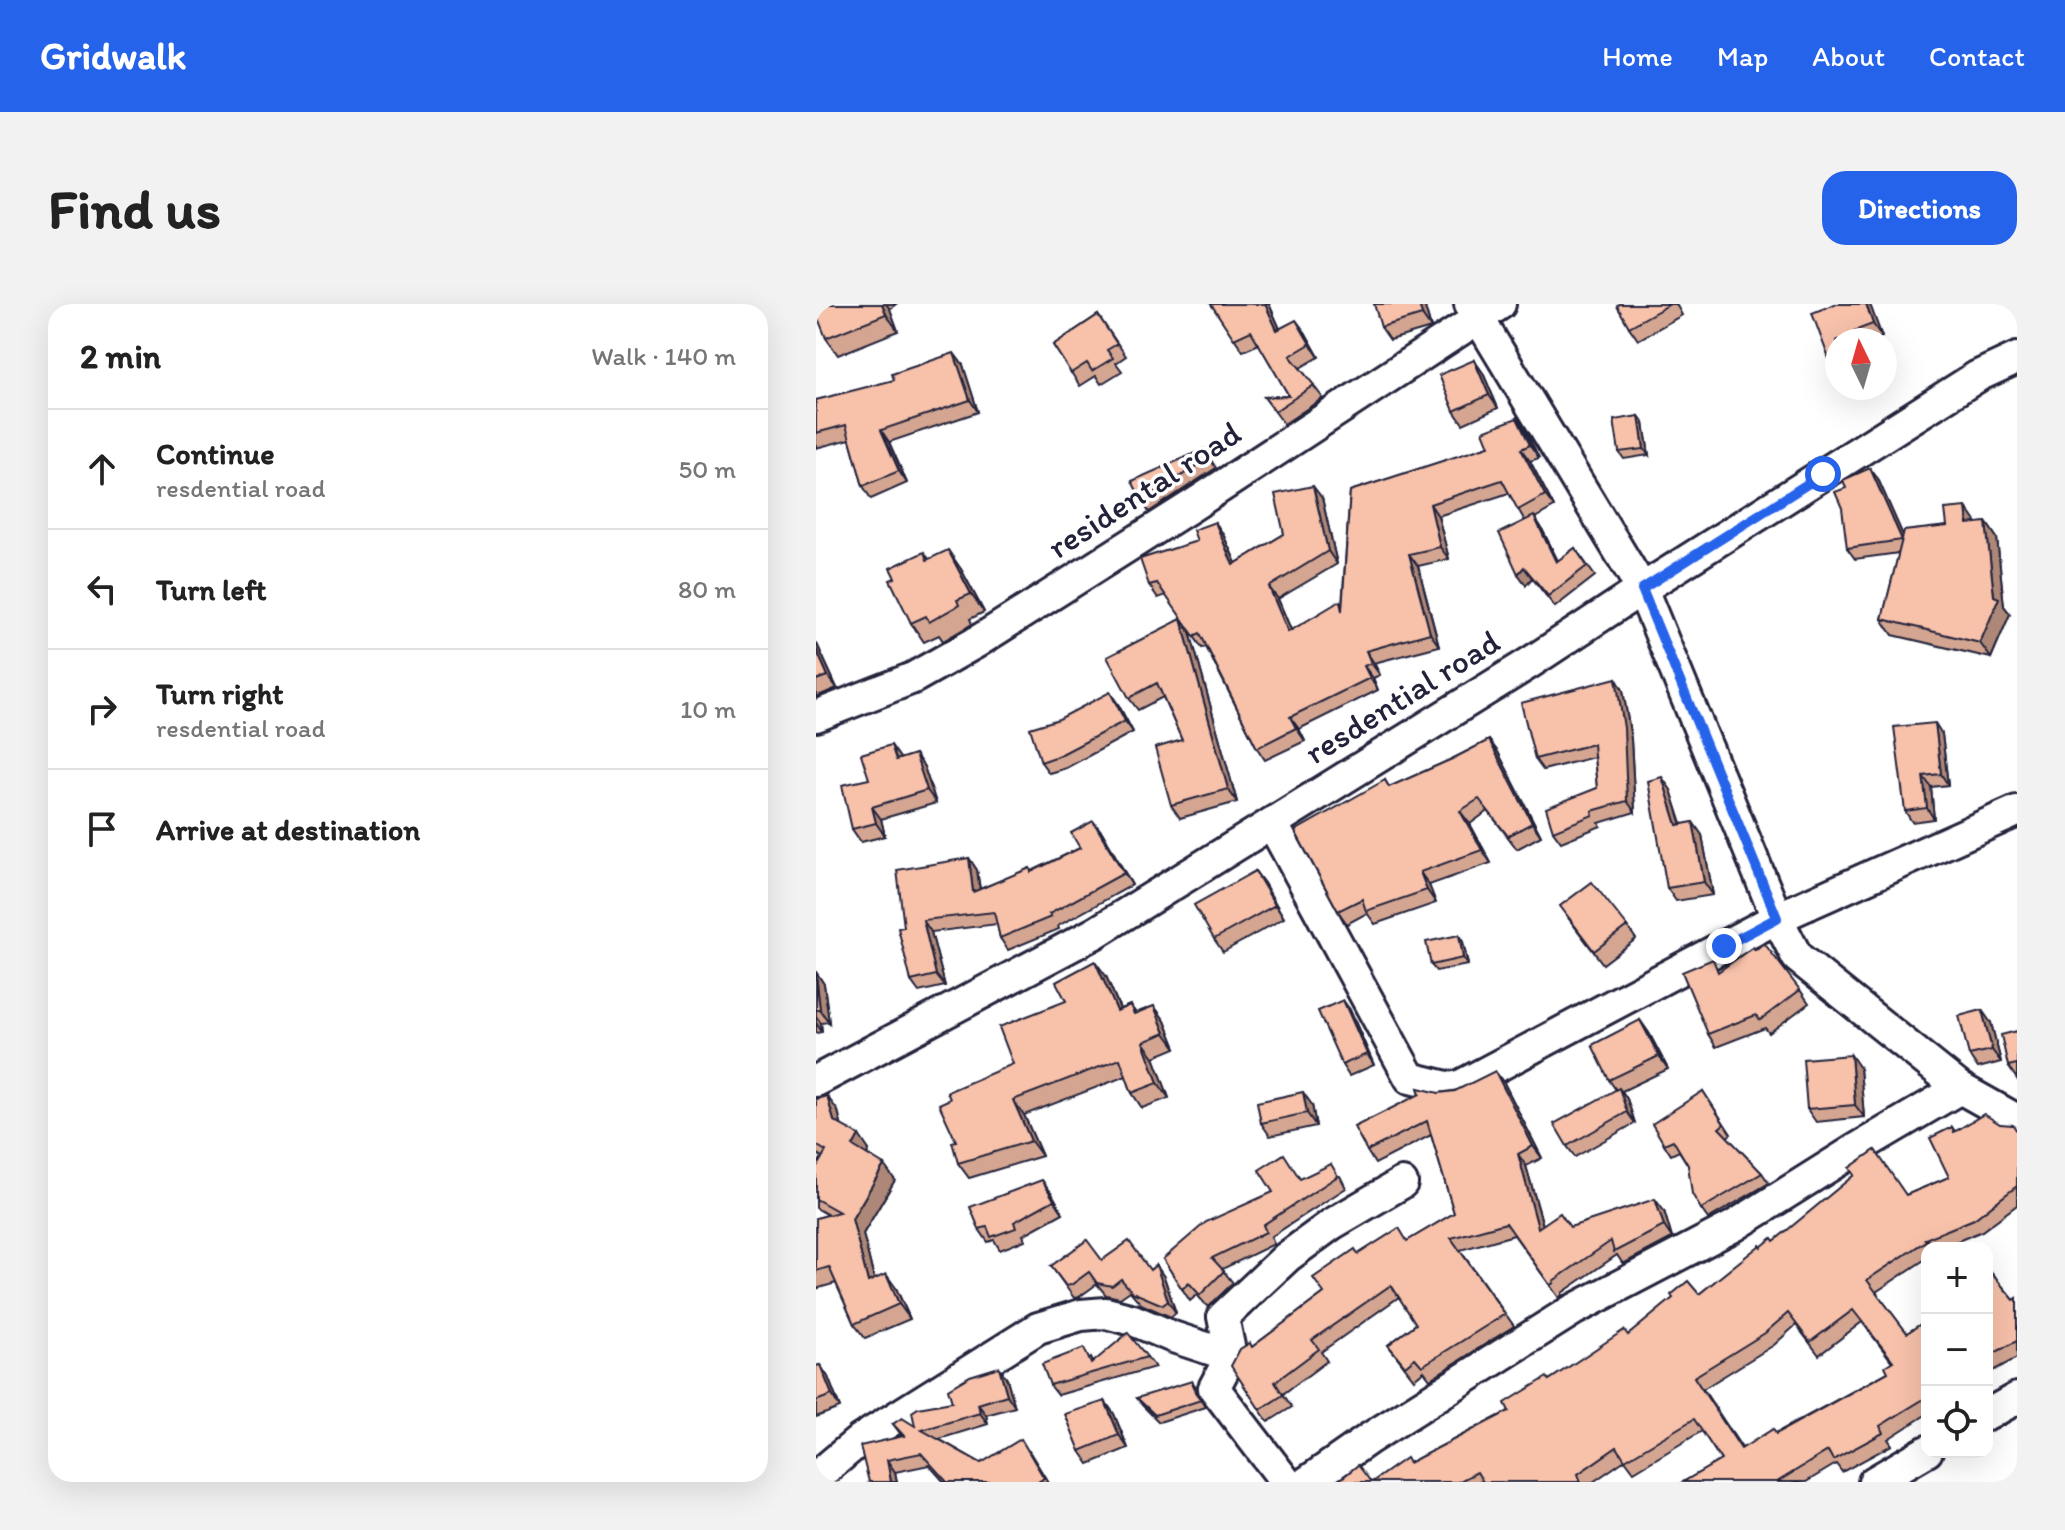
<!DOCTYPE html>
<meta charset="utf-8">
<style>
body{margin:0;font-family:Itim,sans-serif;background:#f2f2f2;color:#222}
.controls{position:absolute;right:24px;bottom:24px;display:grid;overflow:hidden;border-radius:16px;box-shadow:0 8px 32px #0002}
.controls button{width:72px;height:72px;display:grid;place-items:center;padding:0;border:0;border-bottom:2px solid #e0e0e0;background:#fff;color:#222;font:40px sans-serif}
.compass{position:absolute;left:1009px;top:24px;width:72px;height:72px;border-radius:50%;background:#fff;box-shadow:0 8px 32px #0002;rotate:355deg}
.stop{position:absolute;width:24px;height:24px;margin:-18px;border:6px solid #2563eb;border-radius:50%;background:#fff}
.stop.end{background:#2563eb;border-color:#fff;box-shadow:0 2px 8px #0008}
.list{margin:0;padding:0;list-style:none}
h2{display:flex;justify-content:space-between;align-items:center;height:104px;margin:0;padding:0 32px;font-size:34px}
h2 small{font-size:26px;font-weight:400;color:#767676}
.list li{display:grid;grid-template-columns:52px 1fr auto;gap:24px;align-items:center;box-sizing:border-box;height:120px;padding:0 32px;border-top:2px solid #e0e0e0}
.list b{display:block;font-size:30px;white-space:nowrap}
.list p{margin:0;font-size:26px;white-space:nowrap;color:#767676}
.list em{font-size:26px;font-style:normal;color:#767676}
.icon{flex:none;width:44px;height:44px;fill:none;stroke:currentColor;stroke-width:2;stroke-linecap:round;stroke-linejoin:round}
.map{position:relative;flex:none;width:1201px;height:1178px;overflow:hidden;border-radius:24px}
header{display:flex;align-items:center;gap:48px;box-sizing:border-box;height:112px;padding:0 40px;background:#2563eb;color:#fff}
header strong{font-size:38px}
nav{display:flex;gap:44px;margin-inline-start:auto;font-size:28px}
.intro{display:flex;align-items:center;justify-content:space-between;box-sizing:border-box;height:192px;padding:0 48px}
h1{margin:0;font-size:56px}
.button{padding:20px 36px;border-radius:24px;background:#2563eb;color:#fff;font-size:28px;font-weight:700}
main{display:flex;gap:48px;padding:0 48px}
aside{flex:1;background:#fff;border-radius:24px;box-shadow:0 8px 32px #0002}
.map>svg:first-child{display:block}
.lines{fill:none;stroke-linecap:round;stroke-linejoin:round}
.minor-casing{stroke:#22223b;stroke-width:36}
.minor{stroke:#fff;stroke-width:30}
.wall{fill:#d4a692;stroke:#22223b;stroke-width:2;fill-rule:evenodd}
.shaded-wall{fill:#ad8777;stroke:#22223b;stroke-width:2}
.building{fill:#f7c1aa;stroke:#22223b;stroke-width:2;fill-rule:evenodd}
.route{stroke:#2563eb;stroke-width:10}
.labels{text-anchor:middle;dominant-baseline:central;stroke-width:7;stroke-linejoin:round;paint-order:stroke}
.street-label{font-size:34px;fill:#22223b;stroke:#fff}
</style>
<header>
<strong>Gridwalk</strong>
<nav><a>Home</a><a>Map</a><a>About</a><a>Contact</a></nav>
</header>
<div class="intro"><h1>Find us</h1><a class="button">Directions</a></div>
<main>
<aside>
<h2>2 min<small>Walk · 140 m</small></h2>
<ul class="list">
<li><svg class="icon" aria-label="ahead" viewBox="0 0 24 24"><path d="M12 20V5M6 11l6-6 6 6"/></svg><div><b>Continue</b><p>resdential road</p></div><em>50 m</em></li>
<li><svg class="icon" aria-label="left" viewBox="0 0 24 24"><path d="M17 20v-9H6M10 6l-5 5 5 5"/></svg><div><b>Turn left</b></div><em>80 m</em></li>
<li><svg class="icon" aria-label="right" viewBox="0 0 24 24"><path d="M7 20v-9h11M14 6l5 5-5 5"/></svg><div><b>Turn right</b><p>resdential road</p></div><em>10 m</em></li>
<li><svg class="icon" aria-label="arrive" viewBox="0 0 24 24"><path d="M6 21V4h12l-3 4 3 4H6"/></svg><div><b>Arrive at destination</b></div></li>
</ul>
</aside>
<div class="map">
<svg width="1201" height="1178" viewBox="0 0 1201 1178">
<rect width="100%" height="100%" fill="#fff"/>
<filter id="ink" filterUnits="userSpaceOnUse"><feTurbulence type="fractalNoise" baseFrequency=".0125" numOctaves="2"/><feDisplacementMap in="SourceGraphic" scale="16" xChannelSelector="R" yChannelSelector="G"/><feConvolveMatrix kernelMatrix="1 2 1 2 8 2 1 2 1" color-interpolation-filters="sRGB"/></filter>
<g filter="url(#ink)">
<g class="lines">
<g class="minor-casing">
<g id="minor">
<polyline points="654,0 826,285 961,614 981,653 1144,784 1201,816"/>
<polyline points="0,412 97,374 159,339 377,201 684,0"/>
<polyline points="456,519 594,774 635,784 644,782 961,614 1201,507"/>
<polyline points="0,777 279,629 715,358 826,285 1162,72 1201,54"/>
<polyline points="1171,1111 1201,1094"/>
<polyline points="0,1173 44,1136 222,1024 265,1011 290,1009 317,1016 357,1033 415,1052"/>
<polyline points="470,1178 398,1084 415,1052 407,1013 471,953 516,920 586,879"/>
<polyline points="491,1178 554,1134 757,1006 918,922 1039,846 1144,784"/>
<polyline points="1058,1178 1111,1147"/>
</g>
</g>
<use href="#minor" class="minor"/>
</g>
<g class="wall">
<polygon points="0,0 80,0 74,5 82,27 22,51 10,34"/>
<polygon points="395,0 453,0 464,25 489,28 503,53 484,64 507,94 468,120 448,93 473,92 443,40 427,47"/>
<polygon points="608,0 615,24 574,36 565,23"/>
<polygon points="804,0 860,0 866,11 822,36 813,23"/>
<polygon points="1019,0 1053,0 1066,33 1058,36 1021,36 1021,68 1015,60"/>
<polygon points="282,11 310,52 300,59 306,67 285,80 280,72 264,82 237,41"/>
<polygon points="658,56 667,69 682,104 647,120 638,107"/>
<polygon points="147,61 162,108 73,138 91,179 55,195 47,182 34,135 0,144 0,96"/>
<polygon points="823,112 828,119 833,151 808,155 803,148"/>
<polygon points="709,126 723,154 714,157 738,203 719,214 725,223 742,257 759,244 779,272 739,303 716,274 710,281 709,217 693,189 622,212 633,255 602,262 623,342 558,359 564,371 557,374 562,386 483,425 489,437 449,456 441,444 390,343 386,344 350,291 342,294 333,281 381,237 399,218 407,230 420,259 468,230 506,194 521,260 462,295 475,326 526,301 534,187 673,142"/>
<polygon points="388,145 400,164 333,208 326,197"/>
<polygon points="1062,175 1087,232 1170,218 1181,234 1188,302 1194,310 1175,354 1077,331 1066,315 1083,249 1039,255 1031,244"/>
<polygon points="108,248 113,255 145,265 168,308 154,315 156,320 127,337 123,331 108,338 95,319 79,274"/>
<polygon points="374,328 421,498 364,514 355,501 366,436 347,393 322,406 313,394"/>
<polygon points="0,338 21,384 0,393"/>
<polygon points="800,374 807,386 815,435 819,508 783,519 785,522 745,538 737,527 781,484 778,453 727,466 719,455"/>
<polygon points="302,400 317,428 250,464 233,469 225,458"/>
<polygon points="1126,430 1132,481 1115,483 1118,515 1096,518 1089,507"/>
<polygon points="673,436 682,448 725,532 701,545 672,507 654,520 675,559 613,581 620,599 559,620 551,609 531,620 522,607 569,476 573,483 636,455"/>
<polygon points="99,450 108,463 120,499 65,515 69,532 45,538 36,525 53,475 84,455"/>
<polygon points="855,486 866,520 886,531 897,591 860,597 851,584"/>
<polygon points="286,528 316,581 242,622 243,625 192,646 184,634 181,620 115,628 129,682 103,688 95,677 88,623 153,554 161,566 164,585 214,564 216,567 264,544"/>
<polygon points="439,567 468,614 407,648 398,635"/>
<polygon points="753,615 811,622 820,635 787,660"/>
<polygon points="647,638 652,661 620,667 615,661"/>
<polygon points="905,666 984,686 993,699 953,729 949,724 900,743 892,730"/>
<polygon points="0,668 8,680 13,718 5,719 6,728 0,729"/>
<polygon points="290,672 304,705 314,701 320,709 338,702 349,717 360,744 338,753 353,794 326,804 316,789 310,772 208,811 226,852 153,874 142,859 134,795 197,760 250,697"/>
<polygon points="534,706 558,761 533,772 526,761"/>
<polygon points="824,716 833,729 852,765 806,787 811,795 819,819 759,853 751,842 800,786 793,776"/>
<polygon points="1175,719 1185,758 1162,764 1153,751"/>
<polygon points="1201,727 1201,775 1192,762"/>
<polygon points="1044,764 1048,813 1000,818 991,805"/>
<polygon points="688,779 726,854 710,862 727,921 754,923 848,907 856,934 807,960 801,951 746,989 746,991 743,994 698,931 644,946 698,1022 614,1075 608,1067 598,1075 572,1041 600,1020 583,993 505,1048 511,1057 467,1090 476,1103 452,1118 444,1106 436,1043 508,989 542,950 591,937 638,909 615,831 559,860 551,847 623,789"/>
<polygon points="887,787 915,830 911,833 946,869 953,879 892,915 885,905 872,861 863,847 855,851 848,840"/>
<polygon points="0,795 22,807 25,822 53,846 51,850 79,876 47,930 58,975 80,984 94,1015 49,1034 38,1020 20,979 0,985 0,914 12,911 0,904 0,864 6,853 0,849"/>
<polygon points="496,801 500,822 454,832 445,819"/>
<path d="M1184,820L1201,826V901L1166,927L1125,944H1111V954L1060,988L1091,1029L1111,1016V1110L1072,1135L1076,1141L1026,1168L1020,1160L990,1178H867L905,1156L886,1127L818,1168L809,1156L777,1178H556L693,1107L733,1076L883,990L945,943L1090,891L1133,873L1136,823L1139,827ZM1046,1018L1076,1058L1072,1068L960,1129L926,1144L887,1085L958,1041L980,1021L1003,1051Z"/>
<polygon points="524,872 530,884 455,933 458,940 406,965 417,979 392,1003 381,991 374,997 347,955 485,875"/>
<polygon points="235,888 247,909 207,931 209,936 184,946 178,936 172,938 163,925"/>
<polygon points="340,961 348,973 360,1009 355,1013 325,1000 314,987 304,994 290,991 281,980 263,993 258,994 235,962 334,966"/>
<polygon points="1171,964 1198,996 1201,994 1201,1054 1171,1070 1171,1009 1174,1008 1171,1004"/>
<polygon points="331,1053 339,1063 242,1091 234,1081 275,1054 277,1058"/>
<polygon points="4,1061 12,1073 24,1104 0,1113 0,1062"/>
<polygon points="191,1075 199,1103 170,1111 172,1120 123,1135 165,1159 213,1147 232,1178 128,1178 113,1161 79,1168 81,1178 53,1178 86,1132 77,1120 99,1122 136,1098"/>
<polygon points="380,1083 383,1094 390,1103 343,1118 326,1101 321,1094"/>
<polygon points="289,1097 298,1110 312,1144 273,1160 264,1147"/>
</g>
<g class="shaded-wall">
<polygon points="66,0 70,0 74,5 82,27 70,10"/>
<polygon points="449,0 453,0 470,39 461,26"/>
<polygon points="603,0 608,0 615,24 606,11"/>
<polygon points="1050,0 1053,0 1055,3 1066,33 1057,20"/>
<polygon points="480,16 489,28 503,53 494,40"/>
<polygon points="138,49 147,61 162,108 154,96"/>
<polygon points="658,56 667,69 682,104 673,91"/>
<polygon points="823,112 828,119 833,151 828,145"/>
<polygon points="701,114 709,126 723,154 714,141"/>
<polygon points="65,126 73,138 91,179 83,167"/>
<polygon points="705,145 714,157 738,203 729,191"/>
<polygon points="1054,164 1062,175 1094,247 1086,236"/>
<polygon points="497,182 506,194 521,260 512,247"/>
<polygon points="614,200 622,212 633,255 624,243"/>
<polygon points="1150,203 1161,219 1152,220"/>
<polygon points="718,212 725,223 748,269 740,258"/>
<polygon points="399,218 407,230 426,273 417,261"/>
<polygon points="1170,218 1181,234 1188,302 1194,310 1175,354 1164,339 1178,292"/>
<polygon points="132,246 145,265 168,308 155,290"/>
<polygon points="593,250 602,262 623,342 614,329"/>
<polygon points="708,263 716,274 710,281 702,270"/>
<polygon points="453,283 462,295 481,340 472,328"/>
<polygon points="365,315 374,328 421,498 412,485"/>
<polygon points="0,338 21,384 12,372 0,345"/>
<polygon points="550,347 558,359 564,371 555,359"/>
<polygon points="548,362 557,374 562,386 554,374"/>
<polygon points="800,374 807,386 815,435 819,508 811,497"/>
<polygon points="294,388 302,400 317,428 309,417"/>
<polygon points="474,413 483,425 489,437 480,424"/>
<polygon points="1119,419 1126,430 1132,481 1125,470"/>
<polygon points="673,436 682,448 725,532 716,519"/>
<polygon points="75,441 84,454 89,469 80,456"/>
<polygon points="99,450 108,463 120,499 111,486"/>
<polygon points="1107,472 1115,483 1118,515 1111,504"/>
<polygon points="846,473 855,486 870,534 861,521"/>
<polygon points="56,503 65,515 69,532 60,519"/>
<polygon points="644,507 654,520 675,559 666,546"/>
<polygon points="277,517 286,528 316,581 308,569"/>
<polygon points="877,518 886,531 897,591 888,578"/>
<polygon points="153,554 161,566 166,600 157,588"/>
<polygon points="439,567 448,579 468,614 459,601"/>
<polygon points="604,568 613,581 620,599 611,586"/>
<polygon points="107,616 115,628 129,682 120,671"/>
<polygon points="643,631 647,638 652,661 647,654"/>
<polygon points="279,657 290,672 311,722 301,707"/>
<polygon points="0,668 8,680 13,718 4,706"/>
<polygon points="527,696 534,706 558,761 551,750"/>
<polygon points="338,702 349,717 360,744 349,729"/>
<polygon points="1166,706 1175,719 1185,758 1176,746"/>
<polygon points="0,712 5,719 6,728 0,719"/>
<polygon points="824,716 833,729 852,765 843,752"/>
<polygon points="327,738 338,753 353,794 342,779"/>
<polygon points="1035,751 1044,764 1048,813 1039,801"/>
<polygon points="679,767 688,779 726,854 717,842"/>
<polygon points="803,784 811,795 819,819 811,808"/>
<polygon points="487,788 496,801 500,822 491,809"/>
<polygon points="11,792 22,807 28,832 18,817"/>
<polygon points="197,796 208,811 226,852 215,837"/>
<polygon points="43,831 53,846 47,857 37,842"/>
<polygon points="702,850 710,862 731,936 722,924"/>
<polygon points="68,861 79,876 47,930 62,992 52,978 36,915"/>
<polygon points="226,876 235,888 247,909 238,896"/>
<polygon points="839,895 848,907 856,934 848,922"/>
<polygon points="340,961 348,973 360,1009 352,997"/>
<polygon points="70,970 80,984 94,1015 83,1000"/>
<polygon points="4,1061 12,1073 24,1104 16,1091"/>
<polygon points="183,1063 191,1075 199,1103 191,1091"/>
<polygon points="376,1077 380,1083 383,1094 379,1088"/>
<polygon points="289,1097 298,1110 312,1144 303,1131"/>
<polygon points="162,1100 170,1111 172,1120 164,1109"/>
<polygon points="71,1156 79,1168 81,1178 75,1178"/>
</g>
<g class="building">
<polygon points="0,0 66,0 70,10 10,34 0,9"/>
<polygon points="395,0 449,0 461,26 480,16 494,40 474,52 498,81 459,107 448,93 473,92 435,27 418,35"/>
<polygon points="558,0 603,0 606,11 565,23"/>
<polygon points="804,0 854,0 813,23 801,2"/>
<polygon points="1019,0 1050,0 1057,20 1038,27 1042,36 1021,36 1021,58 1015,60 996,9"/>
<polygon points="282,11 301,40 291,46 297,54 276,67 271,59 255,69 237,41"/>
<polygon points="138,49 154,96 65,126 83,167 47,182 30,121 0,129 0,96 78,76 76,70"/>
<polygon points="658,56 673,91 638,107 623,71"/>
<polygon points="823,112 828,145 803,148 798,116"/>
<polygon points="701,114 714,141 705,145 729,191 702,206 686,176 614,200 624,243 593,250 614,329 550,347 555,359 548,362 554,374 474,413 480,424 441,444 384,329 378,332 341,279 333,281 324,255 381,237 377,226 399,218 417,261 468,230 459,190 497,182 512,247 453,283 472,328 524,297 526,307 534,187 673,142 667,127"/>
<polygon points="388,145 393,154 326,197 316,177"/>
<polygon points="1054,164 1086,236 1031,244 1026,204 1019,188 1030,184 1027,176"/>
<polygon points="1150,203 1152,220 1170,218 1178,292 1183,294 1164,339 1066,315 1088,227 1131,222 1129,205"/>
<polygon points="718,212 740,258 759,244 771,262 732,292 708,263 702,270 683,229"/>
<polygon points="132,246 155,290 141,296 143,301 113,318 110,312 95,319 74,276 79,274 74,264 108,248 111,256"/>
<polygon points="365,315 412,485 355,501 339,444 366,436 341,379 313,394 291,353"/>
<polygon points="0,345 12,372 0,376"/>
<polygon points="800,374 808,424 811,497 776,507 777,511 737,527 730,504 781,484 777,440 719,455 705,399"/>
<polygon points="294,388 309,417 242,452 225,458 214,424 243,415"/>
<polygon points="1119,419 1125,470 1107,472 1111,504 1089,507 1078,423"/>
<polygon points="673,436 716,519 692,532 663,495 644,507 666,546 604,568 611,586 550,607 546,595 522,607 479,527 569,476 573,483 636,455"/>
<polygon points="75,441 80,456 99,450 111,486 56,503 60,519 36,525 26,481 53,475 45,450"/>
<polygon points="846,473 861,521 877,518 888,578 851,584 832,477"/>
<polygon points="277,517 308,569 233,610 235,613 184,634 178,608 107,616 120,671 95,677 82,624 88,623 81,566 153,554 157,588 214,564 215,568 264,544 255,529"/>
<polygon points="439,567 459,601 398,635 378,601"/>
<polygon points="776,578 811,622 778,647 744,602"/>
<polygon points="643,631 647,654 615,661 610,638"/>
<polygon points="948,639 984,686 944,716 940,711 892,730 866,668 897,655 902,668 937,643 939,646"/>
<polygon points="279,657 301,707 314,701 318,710 338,702 349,729 327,738 342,779 316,789 304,755 197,796 215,837 142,859 136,838 140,837 123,800 134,795 131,788 197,760 183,723 250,697 240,678"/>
<polygon points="0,673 4,706 0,706"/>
<polygon points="527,696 551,750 526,761 502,707"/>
<polygon points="1166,706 1176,746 1153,751 1143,712"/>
<polygon points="824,716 843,752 793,776 776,741"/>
<polygon points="1201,727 1201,760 1192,762 1185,731"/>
<polygon points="1035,751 1039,801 991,805 987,755"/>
<polygon points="679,767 717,842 702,850 722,924 744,909 754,923 839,895 848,922 798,948 795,937 737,977 738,979 734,981 690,919 635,934 689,1010 606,1062 599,1054 589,1062 572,1041 600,1020 575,981 496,1036 503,1045 459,1078 467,1091 444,1106 415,1062 424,1045 434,1039 436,1043 508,989 497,974 539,945 542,950 583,924 591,937 638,909 611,817 551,847 538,823 604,790 602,784 623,789 639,787"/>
<polygon points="803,784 811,808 751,842 738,820"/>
<polygon points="887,787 908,820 903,824 946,869 885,905 876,890 872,861 857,836 848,840 836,820"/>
<polygon points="487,788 491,809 445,819 441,798"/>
<polygon points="11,792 18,817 43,831 37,842 68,861 36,915 52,978 70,970 83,1000 38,1020 13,963 0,967 0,914 23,908 0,895 0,864 10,847 0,841 0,795"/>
<path d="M1168,810L1184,820L1197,821L1201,827V882L1158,915L1109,935L1111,936L1051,976L1091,1029L1111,1016V1093L1064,1122L1067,1129L1017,1156L1012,1147L961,1178H867L905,1156L878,1115L809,1156L801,1143L762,1170L765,1178H667L661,1168L642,1178H556L590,1154L593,1159L693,1107L689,1099L731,1073L733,1076L808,1026L812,1031L857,994L855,991L872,977L883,990L944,941L945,943L956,934L958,937L1038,871L1033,864L1059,846L1090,891L1133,873L1114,834L1136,823L1138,828ZM1037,1006L1077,1057L1069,1062L1072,1068L960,1130L957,1125L925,1145L878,1073L949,1029L972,1009L994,1038Z"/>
<polygon points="468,850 484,875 515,860 522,872 447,921 450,928 396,954 408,967 384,991 373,979 366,985 347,955 390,918 457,888 443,866"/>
<polygon points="226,876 238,896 198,918 200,924 175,933 171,923 163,925 154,903"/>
<polygon points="271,936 286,956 313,937 334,966 340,961 352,997 347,1001 316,988 305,975 296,982 281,979 273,968 255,981 250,982 235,962"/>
<polygon points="1171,964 1198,996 1201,994 1201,1037 1171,1053 1171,1009 1175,1007 1171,1002"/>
<polygon points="312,1029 331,1053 234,1081 226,1060 268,1044 275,1060"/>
<polygon points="4,1061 16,1091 0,1097 0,1062"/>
<polygon points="183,1063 191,1091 162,1100 164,1109 106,1126 165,1159 205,1135 228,1174 222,1178 131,1178 105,1149 71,1156 75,1178 53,1178 44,1142 88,1132 77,1120 86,1114 99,1122 96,1108 102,1104 136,1098 132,1085 154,1072"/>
<polygon points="376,1077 379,1088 385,1096 339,1111 321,1094"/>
<polygon points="289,1097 303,1131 264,1147 249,1110"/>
<polygon points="542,1161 555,1178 521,1178"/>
</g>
</g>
<g class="lines" filter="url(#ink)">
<polyline class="route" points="908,642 961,614 826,285 1007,170"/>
</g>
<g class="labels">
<g class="street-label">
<text transform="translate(328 186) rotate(-33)">residental road</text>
<text transform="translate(586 393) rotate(-32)">resdential road</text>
</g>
</g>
</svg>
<div class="controls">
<button>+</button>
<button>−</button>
<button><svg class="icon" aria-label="locate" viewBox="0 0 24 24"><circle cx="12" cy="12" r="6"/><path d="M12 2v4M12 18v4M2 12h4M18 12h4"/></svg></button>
</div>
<svg class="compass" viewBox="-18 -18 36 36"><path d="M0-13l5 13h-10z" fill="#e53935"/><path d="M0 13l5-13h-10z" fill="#767676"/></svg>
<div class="stop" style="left:1007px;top:170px"></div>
<div class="stop end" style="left:908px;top:642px"></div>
</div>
</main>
